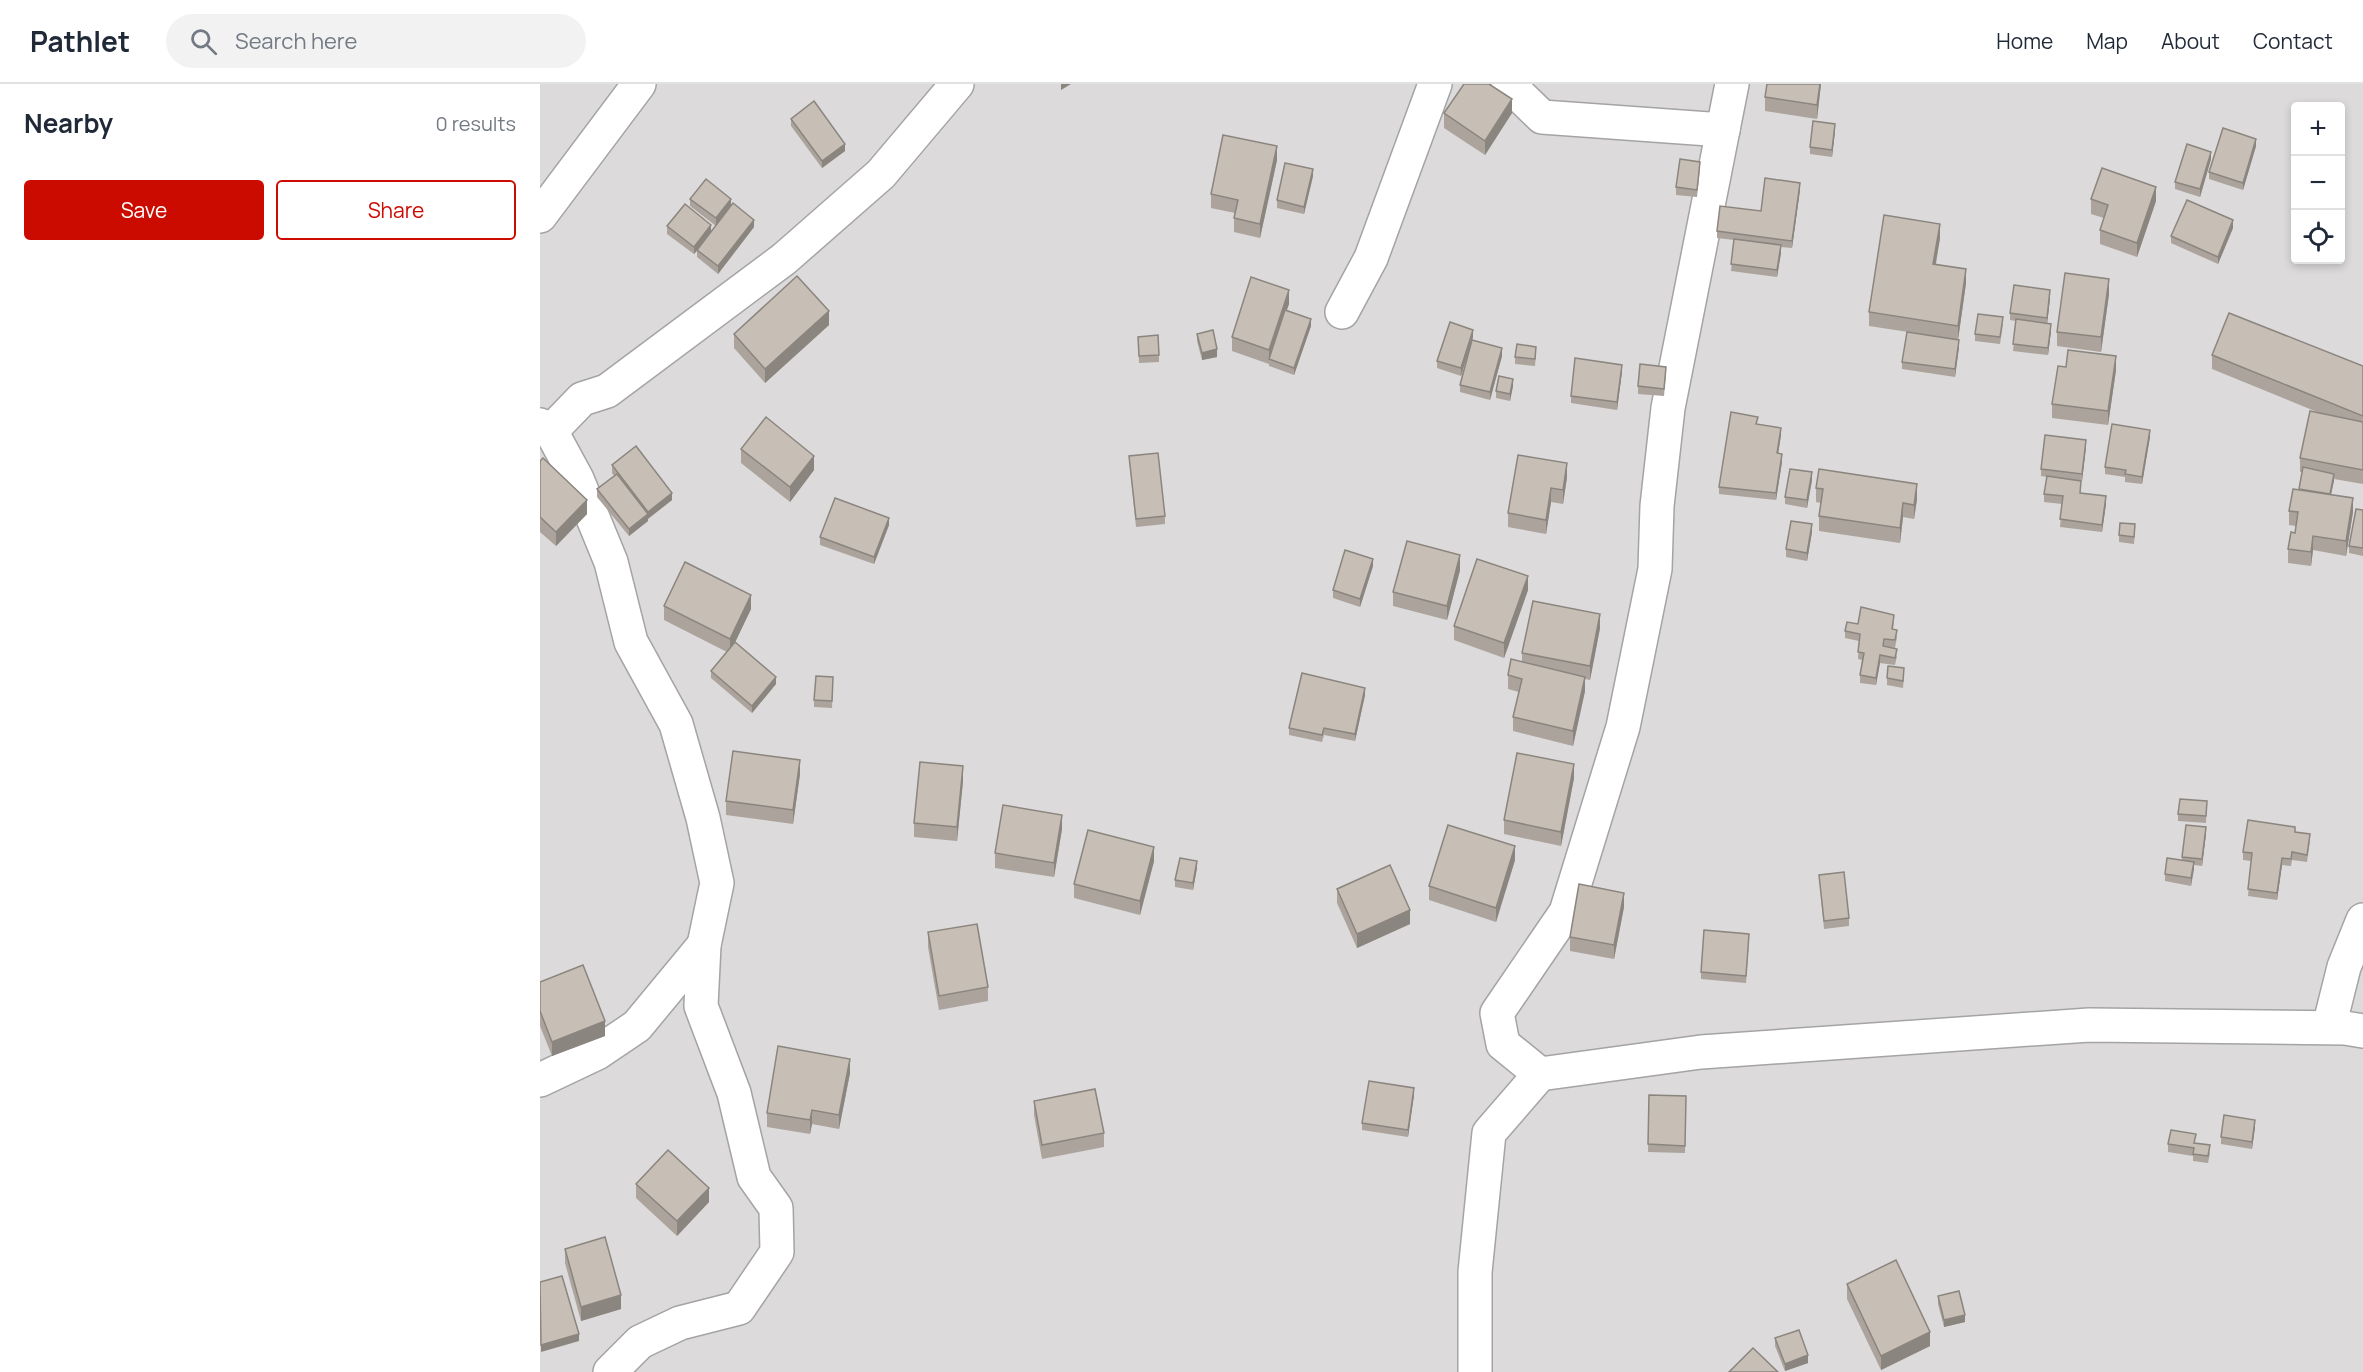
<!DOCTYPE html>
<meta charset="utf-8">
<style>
body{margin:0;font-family:Manrope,sans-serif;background:#f2f2f3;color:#1f2937}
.controls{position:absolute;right:18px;top:18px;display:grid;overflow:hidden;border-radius:6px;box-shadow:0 3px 9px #0003}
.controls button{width:54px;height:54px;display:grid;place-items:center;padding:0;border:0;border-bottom:2px solid #e0e1e3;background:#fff;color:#1f2937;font:30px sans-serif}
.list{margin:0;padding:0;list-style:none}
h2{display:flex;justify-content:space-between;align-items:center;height:78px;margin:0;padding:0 24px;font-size:26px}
h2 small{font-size:20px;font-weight:400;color:#747a83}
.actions{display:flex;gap:12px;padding:18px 24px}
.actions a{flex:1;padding:14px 0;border:2px solid #cb0a00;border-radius:6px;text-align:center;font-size:21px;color:#cb0a00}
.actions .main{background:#cb0a00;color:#fff}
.icon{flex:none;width:33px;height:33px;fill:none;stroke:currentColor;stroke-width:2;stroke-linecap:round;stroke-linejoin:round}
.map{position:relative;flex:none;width:1823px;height:1288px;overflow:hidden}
header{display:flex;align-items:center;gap:36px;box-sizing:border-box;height:84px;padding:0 30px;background:#fff;border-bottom:2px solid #e0e1e3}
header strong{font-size:28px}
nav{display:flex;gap:33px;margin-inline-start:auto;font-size:21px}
.search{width:420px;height:54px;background:#f2f2f3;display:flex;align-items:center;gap:15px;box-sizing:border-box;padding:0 21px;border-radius:33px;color:#747a83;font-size:22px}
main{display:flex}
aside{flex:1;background:#fff}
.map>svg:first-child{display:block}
.residential{fill:#dcdada;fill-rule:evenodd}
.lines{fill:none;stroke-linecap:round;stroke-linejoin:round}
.street-casing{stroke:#a4a4a4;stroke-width:36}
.street{stroke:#fff;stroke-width:33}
.wall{fill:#aba39c}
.shaded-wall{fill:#8b857f}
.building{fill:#c7beb5;stroke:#8b857f;stroke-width:1.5}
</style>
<header>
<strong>Pathlet</strong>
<div class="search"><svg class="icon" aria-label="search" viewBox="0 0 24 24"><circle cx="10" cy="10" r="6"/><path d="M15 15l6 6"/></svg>Search here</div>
<nav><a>Home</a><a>Map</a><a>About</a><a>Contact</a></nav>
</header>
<main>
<aside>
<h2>Nearby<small>0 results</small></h2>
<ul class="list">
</ul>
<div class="actions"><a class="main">Save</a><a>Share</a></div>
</aside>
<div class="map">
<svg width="1823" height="1288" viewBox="0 0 1823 1288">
<rect width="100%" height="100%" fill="#efece2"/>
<path class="residential" d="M0,0H1823V1288H0ZM1756,22H1800V176H1756Z"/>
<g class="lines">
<g class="street-casing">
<g id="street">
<polyline points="968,0 1002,33 1183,46"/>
<polyline points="0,132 99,0"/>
<polyline points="802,228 831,174 895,0"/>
<polyline points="0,341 11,347 42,315 67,307 244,175 341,90 417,0"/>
<polyline points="11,347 37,395 71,478 91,558 136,640 163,734 177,799 164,861 161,922 194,1009 214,1093 236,1124 237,1168 199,1224 140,1239 100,1258 70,1288"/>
<polyline points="1789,943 1804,883 1823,836"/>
<polyline points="1000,990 963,960 957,929 1026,828 1083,643 1115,485 1117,422 1128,324 1192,0"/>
<polyline points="0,996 57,969 97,942 164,861"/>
<polyline points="935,1288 935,1188 949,1049 1000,990 1161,968 1549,941 1805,944 1823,947"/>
</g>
</g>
<use href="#street" class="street"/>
</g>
<g class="wall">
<polygon points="1227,0 1281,0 1277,35 1225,27 1225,13"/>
<polygon points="904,29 972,29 945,71 904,44"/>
<polygon points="251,35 305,67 282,84 251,42"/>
<polygon points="1295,47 1292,73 1270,70 1270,63"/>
<polygon points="1716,62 1703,106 1669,95 1669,88"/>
<polygon points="1671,75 1660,113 1635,105 1635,98"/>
<polygon points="737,76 720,154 694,148 694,134 695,129 671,124 671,110"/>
<polygon points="1160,85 1157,113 1136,111 1136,103"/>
<polygon points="773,92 764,130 737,124 737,116"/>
<polygon points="1260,106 1252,164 1241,163 1241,169 1237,193 1191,187 1194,156 1177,154 1177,147 1221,127"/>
<polygon points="150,115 191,121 214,143 178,190 157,173 157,167 154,170 127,150 127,142 171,148 176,142 150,122"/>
<polygon points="1551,115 1616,117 1597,173 1560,160 1560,146 1564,134 1551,130"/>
<polygon points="1693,144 1678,180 1631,159 1631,152"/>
<polygon points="1400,154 1396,180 1426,199 1418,256 1419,263 1415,293 1362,285 1362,278 1401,253 1329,242 1329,228"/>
<polygon points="1569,210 1561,268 1517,262 1517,248"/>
<polygon points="1510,214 1507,239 1511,247 1508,271 1473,267 1476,237 1470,236 1470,229"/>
<polygon points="749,220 746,227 771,242 754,291 729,282 729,280 692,267 692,253"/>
<polygon points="1463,240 1460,260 1435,257 1435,250"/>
<polygon points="289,241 225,299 194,264 194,250"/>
<polygon points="657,250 677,273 662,276 657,257"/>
<polygon points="598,253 619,271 619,278 599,279"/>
<polygon points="933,253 932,256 962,272 950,316 920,308 920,301 928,269 921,292 897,284 897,277"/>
<polygon points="996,270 995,282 975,280 975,273"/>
<polygon points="1672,271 1823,282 1823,400 1794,395 1791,411 1813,428 1806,472 1773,466 1771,482 1748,479 1748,465 1755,449 1756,442 1749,441 1749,427 1759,405 1762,388 1760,388 1760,374 1782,330 1672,285"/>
<polygon points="1526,283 1576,286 1568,341 1512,334 1512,320"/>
<polygon points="1082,288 1077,326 1031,319 1031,312"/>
<polygon points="1126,290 1124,312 1098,310 1098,302"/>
<polygon points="973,302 970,317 956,314 956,307"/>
<polygon points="1218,340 1241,351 1238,370 1242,378 1236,416 1179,410 1179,403"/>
<polygon points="1610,353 1602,400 1585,398 1585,393 1565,390 1565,383"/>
<polygon points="1546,363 1542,397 1541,397 1540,409 1566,420 1562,448 1520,443 1522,420 1504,418 1504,410 1507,393 1501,392 1501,385"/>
<polygon points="201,365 274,386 250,418 201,379"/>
<polygon points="589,372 625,432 625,440 596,443"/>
<polygon points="0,377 47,430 16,462 0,448"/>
<polygon points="72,381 132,416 108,434 108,437 89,452 57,413 57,405 74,392 72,389"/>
<polygon points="1027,393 1023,420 1011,418 1006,450 968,443 968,429"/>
<polygon points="1272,396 1267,424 1245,420 1245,413"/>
<polygon points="1276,404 1377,415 1374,435 1363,433 1360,459 1279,447 1279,432 1281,419 1276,418"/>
<polygon points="1823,426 1823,472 1809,469 1809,462"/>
<polygon points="349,441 334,480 280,461 280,453"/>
<polygon points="1272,448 1267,477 1246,473 1246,465"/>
<polygon points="1595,448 1594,460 1579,458 1579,451"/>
<polygon points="833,482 820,523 793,514 793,506"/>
<polygon points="920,486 907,536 853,522 853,508"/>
<polygon points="988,506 964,574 914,556 914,542"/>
<polygon points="124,522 211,525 195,558 236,600 212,629 171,594 171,587 187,568 124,536"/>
<polygon points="1354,539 1353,545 1357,553 1355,564 1344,563 1357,572 1355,581 1340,579 1336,601 1320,599 1320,591 1322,576 1318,575 1319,557 1305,554 1305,547 1318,540"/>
<polygon points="1060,544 1050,596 1045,595 1045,607 1033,662 973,647 973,633 979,608 968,605 968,591 982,578 982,569"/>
<polygon points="1364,592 1363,604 1347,601 1347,594"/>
<polygon points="293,601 292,624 274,623 274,616"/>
<polygon points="825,611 815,657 784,651 782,658 749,651 749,644"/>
<polygon points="260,690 253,740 186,731 186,717"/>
<polygon points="1034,694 1021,762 964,750 964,736"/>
<polygon points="423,697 417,757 374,753 374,739"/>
<polygon points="1667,717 1666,739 1638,737 1638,730"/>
<polygon points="522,745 514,793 455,784 455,769"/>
<polygon points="1755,748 1770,757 1767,778 1752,776 1751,782 1742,781 1737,816 1708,812 1711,777 1703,776 1703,768"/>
<polygon points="1666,750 1662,782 1654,781 1651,802 1625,797 1625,790 1642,776 1642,773"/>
<polygon points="975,776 956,838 889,816 889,802"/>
<polygon points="614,777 600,831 534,814 534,800"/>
<polygon points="657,784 653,806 635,803 635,796"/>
<polygon points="1279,791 1309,834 1309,842 1284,845"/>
<polygon points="797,805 870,840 817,864 797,819"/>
<polygon points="1084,823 1074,875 1030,867 1030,853"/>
<polygon points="388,848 448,903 448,917 399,926 388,863"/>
<polygon points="1209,857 1206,899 1161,895 1161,888"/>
<polygon points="0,898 65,952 12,972 0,942"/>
<polygon points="310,989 299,1045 272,1040 270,1050 227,1043 227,1029"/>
<polygon points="874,1011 868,1053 822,1046 822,1039"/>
<polygon points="1109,1011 1146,1012 1145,1069 1108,1068"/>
<polygon points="494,1017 564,1049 564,1063 502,1075 494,1031"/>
<polygon points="1715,1043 1712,1065 1681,1060 1681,1053"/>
<polygon points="1655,1059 1670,1069 1668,1079 1653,1077 1653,1072 1628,1068 1628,1060"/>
<polygon points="96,1100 169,1118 137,1152 96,1114"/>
<polygon points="25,1165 81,1225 41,1237 25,1179"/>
<polygon points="1307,1200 1390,1262 1341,1286 1307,1215"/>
<polygon points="1398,1212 1425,1238 1404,1243 1398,1220"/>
<polygon points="1235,1254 1268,1279 1245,1287 1235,1262"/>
</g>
<g class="shaded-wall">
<polygon points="521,0 531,0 521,6"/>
<polygon points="1280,0 1281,0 1277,35 1277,21"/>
<polygon points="972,15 972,29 945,71 945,57"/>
<polygon points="1295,40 1295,47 1292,73 1292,66"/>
<polygon points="1716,55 1716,62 1703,106 1703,99"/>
<polygon points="305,60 305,67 282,84 282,77"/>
<polygon points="737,62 737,76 720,154 720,140"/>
<polygon points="1671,68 1671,75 1660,113 1660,105"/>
<polygon points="773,85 773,92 764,130 764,123"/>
<polygon points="1260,99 1260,106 1252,164 1252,157"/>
<polygon points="1616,103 1616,117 1597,173 1597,159"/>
<polygon points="191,115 191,122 176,142 176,134"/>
<polygon points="214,136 214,143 178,190 178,182"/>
<polygon points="1693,136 1693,144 1678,180 1678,173"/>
<polygon points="1400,140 1400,154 1393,194 1393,180"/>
<polygon points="171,141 171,148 154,170 154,163"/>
<polygon points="1241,161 1241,169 1237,193 1237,186"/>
<polygon points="1426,185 1426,199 1418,256 1418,242"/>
<polygon points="1569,195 1569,210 1561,268 1561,253"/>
<polygon points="749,206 749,220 730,276 729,275 729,266"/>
<polygon points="1510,206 1510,214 1507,241 1507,234"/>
<polygon points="289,227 289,241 225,299 225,285"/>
<polygon points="771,235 771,242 754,291 754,284"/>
<polygon points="1511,240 1511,247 1508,271 1508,264"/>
<polygon points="933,246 933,253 921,292 921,284"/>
<polygon points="1419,256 1419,263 1415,293 1415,285"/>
<polygon points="962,264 962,272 950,316 950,308"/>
<polygon points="677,265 677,273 662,276 662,269"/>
<polygon points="1576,272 1576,286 1568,341 1568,327"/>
<polygon points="1082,281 1082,288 1077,326 1077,318"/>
<polygon points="973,295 973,302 970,317 970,310"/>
<polygon points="1241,344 1241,351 1237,377 1237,369"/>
<polygon points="1610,346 1610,353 1602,400 1602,393"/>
<polygon points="1546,356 1546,363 1542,397 1542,390"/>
<polygon points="1242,370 1242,378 1236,416 1236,409"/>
<polygon points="274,372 274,386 250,418 250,403"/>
<polygon points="1027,379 1027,393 1023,420 1023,406"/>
<polygon points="1272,388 1272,396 1267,424 1267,416"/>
<polygon points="1794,390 1794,397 1789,419 1789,412"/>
<polygon points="1377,400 1377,415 1374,435 1374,421"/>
<polygon points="1011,404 1011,418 1006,450 1006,436"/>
<polygon points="132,409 132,416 108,435 108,428"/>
<polygon points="1566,412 1566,420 1562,448 1562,441"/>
<polygon points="1813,414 1813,428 1806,472 1806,457"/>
<polygon points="47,416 47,430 16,462 16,448"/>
<polygon points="1363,419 1363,433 1360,459 1360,444"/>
<polygon points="108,430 108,437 89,452 89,445"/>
<polygon points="349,434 349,441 334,480 334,473"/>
<polygon points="1272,440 1272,448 1267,477 1267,469"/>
<polygon points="1773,452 1773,466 1771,482 1771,468"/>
<polygon points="920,471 920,486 907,536 907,522"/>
<polygon points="833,475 833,482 820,523 820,515"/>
<polygon points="988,492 988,506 964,574 964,559"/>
<polygon points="211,511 211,525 190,569 190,555"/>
<polygon points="1060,530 1060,544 1050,596 1050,582"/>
<polygon points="1340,571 1340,579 1336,601 1336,594"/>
<polygon points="236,593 236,600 212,629 212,622"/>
<polygon points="1045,593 1045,607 1033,662 1033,647"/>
<polygon points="825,604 825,611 815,657 815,650"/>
<polygon points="260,676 260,690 253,740 253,726"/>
<polygon points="1034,680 1034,694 1021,762 1021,748"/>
<polygon points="423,682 423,697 417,757 417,743"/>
<polygon points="522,731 522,745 514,793 514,779"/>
<polygon points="1666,743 1666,750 1662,782 1662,775"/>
<polygon points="975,762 975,776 956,838 956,824"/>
<polygon points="614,763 614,777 600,831 600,817"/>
<polygon points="1742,774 1742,781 1737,816 1737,809"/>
<polygon points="657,777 657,784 653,806 653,799"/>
<polygon points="1654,778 1654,785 1651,802 1651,794"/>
<polygon points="1084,809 1084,823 1074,875 1074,861"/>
<polygon points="870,826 870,840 817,864 817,850"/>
<polygon points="65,937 65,952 12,972 12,958"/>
<polygon points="310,975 310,989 299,1045 299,1031"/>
<polygon points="874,1004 874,1011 868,1053 868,1046"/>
<polygon points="272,1026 272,1040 270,1050 270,1036"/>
<polygon points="1715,1036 1715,1043 1712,1065 1712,1058"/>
<polygon points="169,1104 169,1118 137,1152 137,1137"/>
<polygon points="81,1211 81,1225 41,1237 41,1223"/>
<polygon points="1425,1231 1425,1238 1404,1243 1404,1236"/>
<polygon points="1390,1248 1390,1262 1341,1286 1341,1272"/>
<polygon points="39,1250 39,1257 1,1268 1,1261"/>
<polygon points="1268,1271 1268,1279 1245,1287 1245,1280"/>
</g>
<g class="building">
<polygon points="924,0 949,0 972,15 945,57 904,29"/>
<polygon points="1227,0 1280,0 1277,21 1225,13"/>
<polygon points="274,17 305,60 282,77 251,35"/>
<polygon points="1273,37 1295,40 1292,66 1270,63"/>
<polygon points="1683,44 1716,55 1703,99 1669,88"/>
<polygon points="683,51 737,62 720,140 694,134 698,116 671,110"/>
<polygon points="1647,60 1671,68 1660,105 1635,98"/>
<polygon points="1140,75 1160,78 1157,106 1136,103"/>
<polygon points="745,79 773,85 764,123 737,116"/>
<polygon points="1562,84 1616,103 1597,159 1560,146 1568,121 1551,115"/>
<polygon points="1225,94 1260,99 1252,157 1177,147 1180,122 1221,127"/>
<polygon points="166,95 191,115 176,134 150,115"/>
<polygon points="1647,116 1693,136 1678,173 1631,152"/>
<polygon points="193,119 214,136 178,182 157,166"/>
<polygon points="145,120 171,141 154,163 127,142"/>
<polygon points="1344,131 1400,140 1393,180 1426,185 1418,242 1329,228"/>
<polygon points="1194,155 1241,161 1237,186 1191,180"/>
<polygon points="1525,189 1569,195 1561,253 1517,248"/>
<polygon points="257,192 289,227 225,285 194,250"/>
<polygon points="711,193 749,206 729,266 692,253"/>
<polygon points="1474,201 1510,206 1507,234 1470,229"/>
<polygon points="745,226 771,235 754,284 729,275"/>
<polygon points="1689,229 1823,282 1823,332 1672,271"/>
<polygon points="1438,230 1463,233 1460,253 1435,250"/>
<polygon points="1476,235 1511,240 1508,264 1473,260"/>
<polygon points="910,238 933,246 921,284 897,277"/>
<polygon points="673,246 677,265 662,269 657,250"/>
<polygon points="1367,248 1419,256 1415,285 1362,278"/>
<polygon points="618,251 619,271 599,272 598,253"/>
<polygon points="932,256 962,264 950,308 920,301"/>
<polygon points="977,260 996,263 995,275 975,273"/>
<polygon points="1528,266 1576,272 1568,327 1512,320 1518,282 1526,283"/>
<polygon points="1035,274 1082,281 1077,318 1031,312"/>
<polygon points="1100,280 1126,283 1124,305 1098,302"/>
<polygon points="959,292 973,295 970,310 956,307"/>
<polygon points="1770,327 1823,338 1823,386 1760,374"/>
<polygon points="1191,328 1218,333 1216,340 1241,344 1237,369 1242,370 1236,409 1179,403"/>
<polygon points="226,333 274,372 250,403 201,365"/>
<polygon points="1572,340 1610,346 1602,393 1585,390 1586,386 1565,383"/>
<polygon points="1505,351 1546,356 1542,390 1501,385"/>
<polygon points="96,362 132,409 108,428 72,381"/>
<polygon points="618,369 625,432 596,435 589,372"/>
<polygon points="978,371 1027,379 1023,406 1011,404 1006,436 968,429"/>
<polygon points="3,374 47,416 16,448 0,433 0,377"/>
<polygon points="1763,383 1794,390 1790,410 1759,405"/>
<polygon points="1250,385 1272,388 1267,416 1245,413"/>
<polygon points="1279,385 1377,400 1374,421 1363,419 1360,444 1279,432 1283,405 1276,404"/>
<polygon points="77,390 108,430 89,445 57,405"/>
<polygon points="1507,392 1541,397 1540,409 1566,412 1562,441 1520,435 1523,412 1504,410"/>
<polygon points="1753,405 1813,414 1806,457 1773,452 1771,468 1748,465 1751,448 1755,449 1758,428 1749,427"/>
<polygon points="295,414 349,434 334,473 280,453"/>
<polygon points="1816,425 1823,426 1823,464 1809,462"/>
<polygon points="1251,437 1272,440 1267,469 1246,465"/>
<polygon points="1580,439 1595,440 1594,453 1579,451"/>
<polygon points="867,457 920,471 907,522 853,508"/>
<polygon points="805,466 833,475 820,515 793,506"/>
<polygon points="937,475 988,492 964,559 914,542"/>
<polygon points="145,478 211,511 190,555 124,522"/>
<polygon points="993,517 1060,530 1050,582 982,569"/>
<polygon points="1321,523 1354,531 1352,545 1357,546 1355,556 1344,555 1343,562 1357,565 1355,574 1340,571 1336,594 1320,591 1324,569 1318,568 1320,550 1305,547 1307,538 1318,540"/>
<polygon points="195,558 236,593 212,622 171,587"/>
<polygon points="971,575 1045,593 1033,647 973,633 982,595 968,591"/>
<polygon points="1348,582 1364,584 1363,597 1347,594"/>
<polygon points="762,589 825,604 815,650 784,644 782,651 749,644"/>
<polygon points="276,592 293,593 292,617 274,616"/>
<polygon points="193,667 260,676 253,726 186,717"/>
<polygon points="977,669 1034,680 1021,748 964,736"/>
<polygon points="380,678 423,682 417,743 374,739"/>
<polygon points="1640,715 1667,717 1666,732 1638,730"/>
<polygon points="463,721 522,731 514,779 455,769"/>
<polygon points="1708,736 1755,743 1755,748 1770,750 1767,771 1752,768 1751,775 1742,774 1737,809 1708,805 1712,769 1703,768"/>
<polygon points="908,741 975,762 956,824 889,802"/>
<polygon points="1646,741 1666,743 1662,775 1642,773"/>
<polygon points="548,746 614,763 600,817 534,800"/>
<polygon points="640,774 657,777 653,799 635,796"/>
<polygon points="1627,774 1654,778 1651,794 1625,790"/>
<polygon points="850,781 870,826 817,850 797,805"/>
<polygon points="1304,788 1309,834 1284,837 1279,791"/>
<polygon points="1039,800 1084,809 1074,861 1030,853"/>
<polygon points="437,840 448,903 399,912 388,848"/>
<polygon points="1164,846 1209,850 1206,892 1161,888"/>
<polygon points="43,881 65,937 12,958 0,927 0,898"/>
<polygon points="238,962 310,975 299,1031 272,1026 270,1036 227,1029"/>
<polygon points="829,997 874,1004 868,1046 822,1039"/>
<polygon points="555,1005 564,1049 502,1061 494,1017"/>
<polygon points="1109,1011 1146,1012 1145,1062 1108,1060"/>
<polygon points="1684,1031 1715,1036 1712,1058 1681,1053"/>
<polygon points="1631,1046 1656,1050 1654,1059 1670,1061 1668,1072 1653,1070 1654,1064 1628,1060"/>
<polygon points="128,1066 169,1104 137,1137 96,1100"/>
<polygon points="65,1153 81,1211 41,1223 25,1165"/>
<polygon points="1356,1176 1390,1248 1341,1272 1307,1200"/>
<polygon points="22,1192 39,1250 1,1261 0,1198"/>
<polygon points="1419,1207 1425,1231 1404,1236 1398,1212"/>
<polygon points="1259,1246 1268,1271 1245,1280 1235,1254"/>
<polygon points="1213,1264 1238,1288 1189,1288"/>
</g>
</svg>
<div class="controls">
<button>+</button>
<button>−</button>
<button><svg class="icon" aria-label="locate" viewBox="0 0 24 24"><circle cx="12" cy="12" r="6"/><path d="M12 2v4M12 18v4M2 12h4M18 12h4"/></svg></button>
</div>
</div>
</main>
